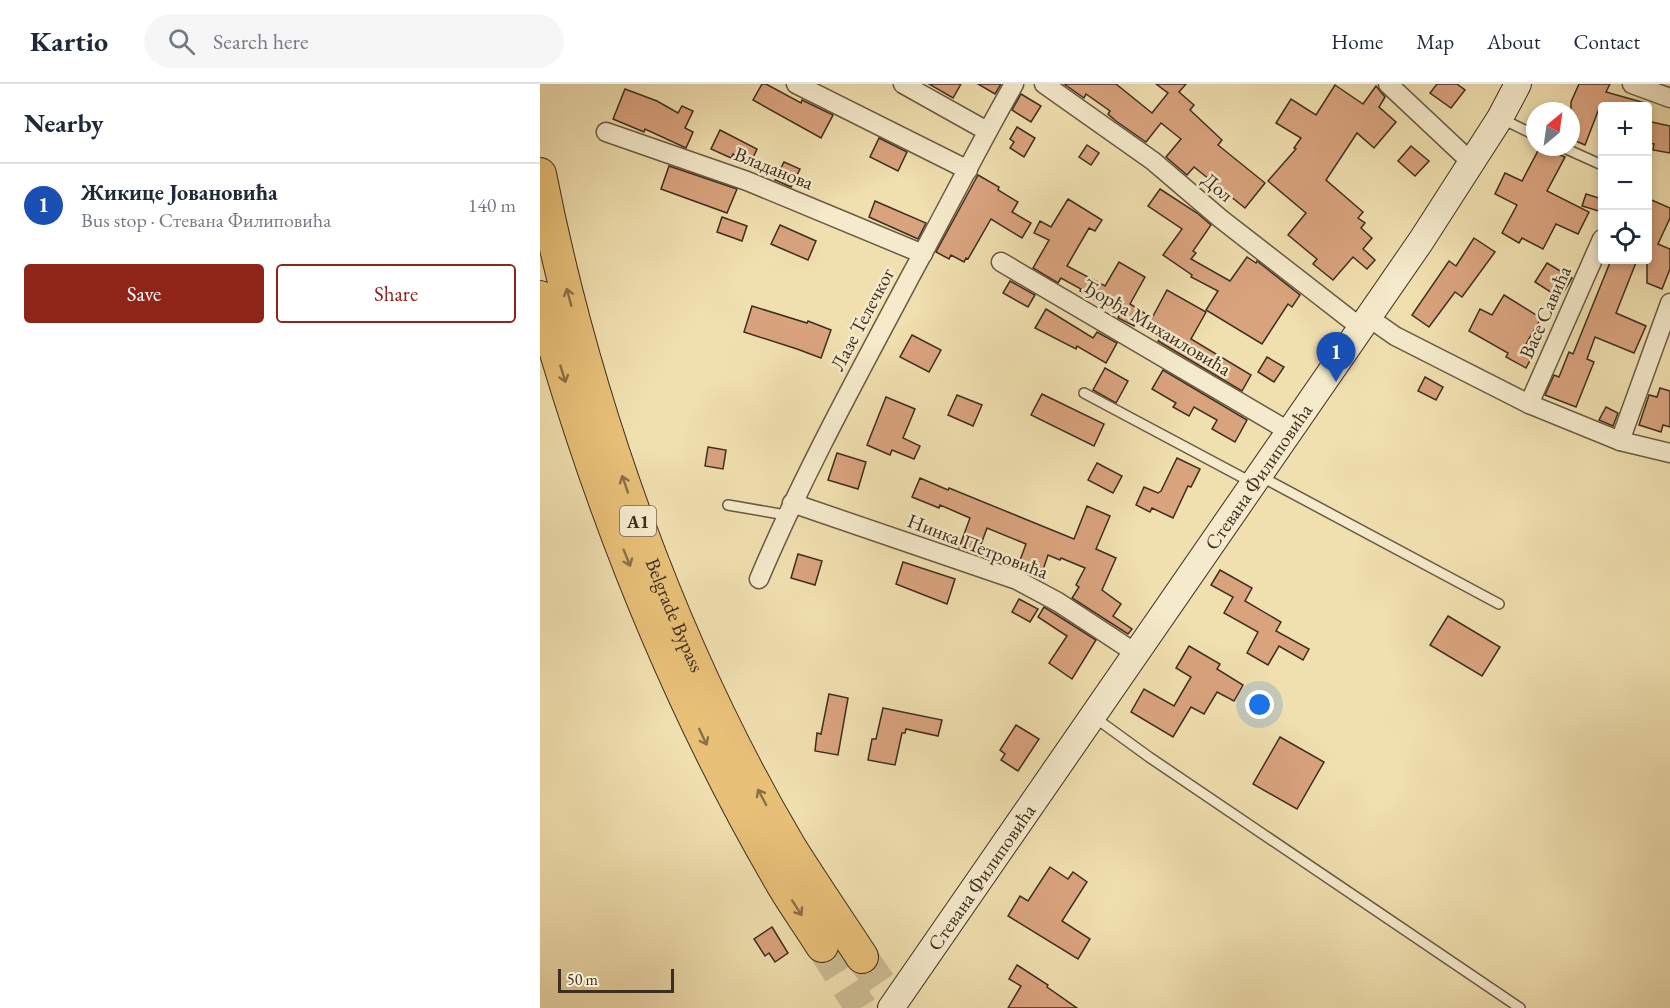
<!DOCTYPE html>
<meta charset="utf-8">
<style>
body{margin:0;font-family:"EB Garamond",serif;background:#f6f6f7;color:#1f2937}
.controls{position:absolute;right:18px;top:18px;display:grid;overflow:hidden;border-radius:6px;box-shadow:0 3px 9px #0003}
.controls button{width:54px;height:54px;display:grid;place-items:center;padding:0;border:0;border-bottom:2px solid #e0e1e3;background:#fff;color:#1f2937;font:30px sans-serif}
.compass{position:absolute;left:986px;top:18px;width:54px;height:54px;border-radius:50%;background:#fff;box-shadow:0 3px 9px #0003;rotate:29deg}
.scale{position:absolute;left:18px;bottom:15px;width:116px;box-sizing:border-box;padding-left:6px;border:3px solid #3e2e1f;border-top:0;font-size:16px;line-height:21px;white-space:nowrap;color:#3e2e1f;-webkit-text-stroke:4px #f5eacb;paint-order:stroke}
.you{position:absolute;left:720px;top:621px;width:21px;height:21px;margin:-15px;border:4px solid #fff;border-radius:50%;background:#1a73e8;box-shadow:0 0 0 9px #1a73e833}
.badge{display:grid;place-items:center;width:39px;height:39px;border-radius:50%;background:#8f2418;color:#fff;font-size:20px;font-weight:700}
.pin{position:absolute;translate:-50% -50px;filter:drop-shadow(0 2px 3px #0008)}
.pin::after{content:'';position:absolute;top:32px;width:21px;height:18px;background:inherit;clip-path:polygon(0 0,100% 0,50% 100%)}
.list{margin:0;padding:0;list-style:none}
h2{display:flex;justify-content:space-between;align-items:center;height:78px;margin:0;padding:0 24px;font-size:26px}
h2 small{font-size:20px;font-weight:400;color:#747a83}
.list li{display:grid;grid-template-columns:39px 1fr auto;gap:18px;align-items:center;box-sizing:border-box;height:84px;padding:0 24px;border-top:2px solid #e0e1e3}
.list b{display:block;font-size:22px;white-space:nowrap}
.list p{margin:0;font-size:20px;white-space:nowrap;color:#747a83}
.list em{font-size:20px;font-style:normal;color:#747a83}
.actions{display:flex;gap:12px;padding:18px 24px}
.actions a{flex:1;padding:14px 0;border:2px solid #8f2418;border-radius:6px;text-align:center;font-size:21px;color:#8f2418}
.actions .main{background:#8f2418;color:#fff}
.icon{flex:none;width:33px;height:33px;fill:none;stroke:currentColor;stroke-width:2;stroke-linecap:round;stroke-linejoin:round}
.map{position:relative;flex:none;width:1130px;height:924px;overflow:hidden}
header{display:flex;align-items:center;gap:36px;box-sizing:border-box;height:84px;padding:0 30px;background:#fff;border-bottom:2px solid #e0e1e3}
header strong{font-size:28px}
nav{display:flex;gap:33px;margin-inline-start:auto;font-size:21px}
.search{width:420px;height:54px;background:#f6f6f7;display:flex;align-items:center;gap:15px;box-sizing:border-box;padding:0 21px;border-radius:33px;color:#747a83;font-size:22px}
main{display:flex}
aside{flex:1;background:#fff}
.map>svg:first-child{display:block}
.building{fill:#d9a37e;stroke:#3e2e1f;stroke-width:1.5}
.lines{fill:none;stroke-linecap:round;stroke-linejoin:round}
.motorway-tunnel{stroke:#ccbc92;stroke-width:32;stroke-dasharray:32 16;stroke-linecap:butt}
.service-casing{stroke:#6a5a43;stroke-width:12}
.minor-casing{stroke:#6a5a43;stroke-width:21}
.secondary-casing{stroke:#3e2e1f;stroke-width:28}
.motorway-casing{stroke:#3e2e1f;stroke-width:34}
.service{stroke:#f5eacb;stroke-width:9}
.minor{stroke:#f5eacb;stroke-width:18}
.secondary{stroke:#f5eacb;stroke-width:26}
.motorway{stroke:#e8c078;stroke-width:32}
.oneway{stroke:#8a7047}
.labels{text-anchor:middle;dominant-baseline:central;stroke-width:5;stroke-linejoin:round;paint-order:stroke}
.shield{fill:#f5eacb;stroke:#756653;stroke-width:1.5}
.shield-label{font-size:18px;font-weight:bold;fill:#3e2e1f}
.street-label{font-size:20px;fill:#3e2e1f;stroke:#f5eacb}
</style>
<header>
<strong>Kartio</strong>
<div class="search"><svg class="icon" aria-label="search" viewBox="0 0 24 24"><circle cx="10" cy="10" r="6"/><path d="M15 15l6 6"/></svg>Search here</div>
<nav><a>Home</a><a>Map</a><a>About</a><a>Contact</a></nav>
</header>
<main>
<aside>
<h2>Nearby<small></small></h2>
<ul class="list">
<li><span class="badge" style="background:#1a4fb4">1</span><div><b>Жикице Јовановића</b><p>Bus stop · Стевана Филиповића</p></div><em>140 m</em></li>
</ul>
<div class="actions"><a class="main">Save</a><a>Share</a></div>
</aside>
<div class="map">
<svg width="1130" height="924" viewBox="0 0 1130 924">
<rect width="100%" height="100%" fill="#f0dfaf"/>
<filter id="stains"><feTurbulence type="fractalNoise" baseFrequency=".00333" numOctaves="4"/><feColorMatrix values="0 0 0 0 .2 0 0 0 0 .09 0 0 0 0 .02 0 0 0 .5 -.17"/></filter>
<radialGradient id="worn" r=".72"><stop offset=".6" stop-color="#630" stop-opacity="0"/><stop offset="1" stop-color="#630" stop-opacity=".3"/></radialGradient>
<g class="building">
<polygon points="222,0 226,0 261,19 262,16 293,31 281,54 213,16"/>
<polygon points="389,0 421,0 413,14"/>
<polygon points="438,0 461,0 455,10"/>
<polygon points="524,0 576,0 612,29 628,9 616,0 646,0 639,8 654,21 650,26 682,56 678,61 725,99 705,124 654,83 647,91 626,73 641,55 621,39 606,58 576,37 568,30 570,27 546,10 544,14"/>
<polygon points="897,0 917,0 925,6 911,24 890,9"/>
<polygon points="1039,0 1070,0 1066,8 1105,19 1104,22 1060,22 1045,61 1031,55 1031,18"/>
<polygon points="795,1 823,20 836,2 845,13 839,23 856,38 834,64 817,49 786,96 823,128 818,134 825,139 821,144 832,154 823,165 835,176 827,185 813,173 793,196 773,180 777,175 748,151 766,129 728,97 756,65 754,64 761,54 736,39 751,15 776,31"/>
<polygon points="85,5 117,17 138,29 142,22 153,27 145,44 153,48 146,64 105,45 104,48 73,35"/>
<polygon points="481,10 501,22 491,38 472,26"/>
<polygon points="1107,37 1130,42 1130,69 1113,66 1114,60 1107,59"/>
<polygon points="477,43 495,54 484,73 470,64 474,58 470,55"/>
<polygon points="180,46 217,65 211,78 193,70 191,74 171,65"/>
<polygon points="339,54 367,68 358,87 330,73"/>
<polygon points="547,61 559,69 551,81 539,73"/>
<polygon points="871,62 889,77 875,92 858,77"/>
<polygon points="1000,63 1004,63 1025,73 1007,107 1049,128 1038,150 1016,140 1003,165 982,154 979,159 962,149 977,121 955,110 965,89 982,97"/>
<polygon points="244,78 260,85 251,103 235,96"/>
<polygon points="129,82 197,105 187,129 121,105"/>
<polygon points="438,91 459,103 458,106 478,118 472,128 491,139 482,154 451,135 428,175 426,174 424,178 411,171 409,175 396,168"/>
<polygon points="620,105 657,129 671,141 653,167 656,169 651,175 690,197 707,173 716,179 717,177 760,211 752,223 748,220 722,260 666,226 678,207 651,193 652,191 623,171 642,145 608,122"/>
<polygon points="1046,110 1062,115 1062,128 1042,122"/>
<polygon points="1107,114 1130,124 1130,134 1118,160 1130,165 1130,185 1122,205 1107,199"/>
<polygon points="528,115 562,136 555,147 549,144 527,182 565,202 579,178 605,193 590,220 612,234 627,206 666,228 651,255 711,291 702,307 618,257 620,255 595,239 594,242 578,234 580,230 540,207 541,205 521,194 518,199 493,184 509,156 494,149 500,137 511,143"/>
<polygon points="335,117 386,139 378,155 329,133"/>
<polygon points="182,133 207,142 202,157 177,148"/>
<polygon points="240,141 276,157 268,176 231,160"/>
<polygon points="934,154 955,168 922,213 915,208 889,243 872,231 909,177 916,182"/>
<polygon points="1071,176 1097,176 1076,229 1106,242 1094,269 1055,253 1047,275 1054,278 1036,323 1005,311 1014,291 1019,293 1029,268 1033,270"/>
<polygon points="1007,179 1032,194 1020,214 995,198"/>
<polygon points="470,197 495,211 488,223 463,209"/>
<polygon points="964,211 1001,234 986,260 996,265 986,284 966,273 968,269 929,247 940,225 952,231"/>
<polygon points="212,222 267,239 268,237 291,246 281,274 257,265 204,248"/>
<polygon points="506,225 553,254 557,248 577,259 566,279 537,262 536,265 495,244"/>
<polygon points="372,251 401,266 389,288 360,273"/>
<polygon points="727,273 744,283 734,298 718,288"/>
<polygon points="565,284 588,297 576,319 553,306"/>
<polygon points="623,286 707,336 695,358 672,345 677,336 654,323 649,332 633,323 636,319 612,305"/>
<polygon points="885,293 903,303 896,316 878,307"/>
<polygon points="1120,304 1130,307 1130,343 1123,341 1121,348 1099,341 1109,311 1117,313"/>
<polygon points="502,310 564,340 554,362 491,331"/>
<polygon points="417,311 442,321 433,342 408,331"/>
<polygon points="346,313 375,325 363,354 380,362 374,375 352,366 350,371 327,361"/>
<polygon points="1066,323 1078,329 1073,342 1059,336"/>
<polygon points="168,363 186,366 183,385 165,382"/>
<polygon points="297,369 326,378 318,405 288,396"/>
<polygon points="637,374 660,385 651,403 648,402 633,434 612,424 610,428 596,421 604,403 618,409 621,407"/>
<polygon points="557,379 582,392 573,409 548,396"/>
<polygon points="380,394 408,406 409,404 534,455 547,422 570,432 556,465 576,474 562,506 581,520 573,532 592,545 588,550 532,514 539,503 536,501 545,484 521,474 520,476 508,471 502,489 479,479 486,460 447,444 440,463 437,462 433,469 419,464 430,434 400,421 399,424 372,413"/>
<polygon points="258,470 282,477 275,501 251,494"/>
<polygon points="363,478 415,495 407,520 356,500"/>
<polygon points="680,486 712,504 705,517 741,538 736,547 769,565 763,576 739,562 728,581 707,569 718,548 684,529 693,513 671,501"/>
<polygon points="479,515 498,525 490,538 472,528"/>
<polygon points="504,523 556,556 532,595 509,579 527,552 498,533"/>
<polygon points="908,532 960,563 942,592 890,561"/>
<polygon points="649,562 680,580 677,585 703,601 694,617 677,608 664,630 651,623 633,653 591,628 604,605 634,622 651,593 636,584"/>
<polygon points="289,610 308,614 298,671 275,667 277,649 281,650"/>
<polygon points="343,624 402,636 398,652 366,645 365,649 362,649 355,681 328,676 332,655 336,655"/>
<polygon points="476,641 499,655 478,687 461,676 465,670 460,666"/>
<polygon points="740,653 784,678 757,725 713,700"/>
<polygon points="510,783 528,795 533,788 547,798 522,837 550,855 538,875 468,832 480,812 488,817"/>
<polygon points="232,843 248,869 235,878 229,869 225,872 214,855"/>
<polygon points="477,881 508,901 507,903 537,924 468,924 481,902 469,895"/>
</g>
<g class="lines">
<g class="motorway-tunnel">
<polyline points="282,862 321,924"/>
<polyline points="322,873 357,924"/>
</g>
<g class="service-casing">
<g id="service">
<polyline points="962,35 995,51"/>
<polyline points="1022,63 1062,81"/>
<polyline points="544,309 711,398"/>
<polyline points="720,392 959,520"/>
<polyline points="188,421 246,431"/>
<polyline points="554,633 609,673 980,924"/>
</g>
</g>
<g class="minor-casing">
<g id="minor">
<polyline points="256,0 428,86"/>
<polyline points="363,0 447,47"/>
<polyline points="504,0 613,77 681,135 820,243"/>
<polyline points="848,0 931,78"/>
<polyline points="1092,0 1130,14"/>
<polyline points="66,48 207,97 383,170"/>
<polyline points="461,178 750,348"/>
<polyline points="828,233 855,252 989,320 1080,357 1130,369"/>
<polyline points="989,320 1062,155"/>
<polyline points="1080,357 1130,219"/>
<polyline points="252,419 477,496 518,518 597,570"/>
<path d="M219,495C263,391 317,293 370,193C405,129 438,63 474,0"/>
</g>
</g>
<g class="secondary-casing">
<g id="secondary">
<path id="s1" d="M351,924L881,157L960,34L978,0"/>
</g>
</g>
<g class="motorway-casing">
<g id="motorway">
<path id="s2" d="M0,90C45,318 131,562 250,763C273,800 298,836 322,873"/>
<path d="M0,213C56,415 133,612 238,793C251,817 268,839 282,862"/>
</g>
</g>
<use href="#service" class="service"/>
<use href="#minor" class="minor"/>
<use href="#secondary" class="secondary"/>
<use href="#motorway" class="motorway"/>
</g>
<defs><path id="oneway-shaft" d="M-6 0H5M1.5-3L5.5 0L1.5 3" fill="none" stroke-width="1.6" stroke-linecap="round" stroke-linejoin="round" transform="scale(1.5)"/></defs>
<g class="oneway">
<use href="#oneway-shaft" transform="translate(29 213) rotate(-105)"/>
<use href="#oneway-shaft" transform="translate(23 290) rotate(73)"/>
<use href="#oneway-shaft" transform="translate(85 400) rotate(-109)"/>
<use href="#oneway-shaft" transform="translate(87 474) rotate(68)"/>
<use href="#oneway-shaft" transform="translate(163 653) rotate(65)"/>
<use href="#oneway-shaft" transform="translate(222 713) rotate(-118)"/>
<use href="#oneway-shaft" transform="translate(257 824) rotate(57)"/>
</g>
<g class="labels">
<rect class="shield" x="80" y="422" width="36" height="30" rx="4.5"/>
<g class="shield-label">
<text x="98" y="437">A1</text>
</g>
<g class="street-label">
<text transform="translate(234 84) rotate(22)">Владанова</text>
<text transform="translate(678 103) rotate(40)">Дол</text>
<text transform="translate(1005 228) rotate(-66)">Васе Савића</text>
<text transform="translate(322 235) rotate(-62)">Лазе Телечког</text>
<text transform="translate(617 243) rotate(31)">Ђорђа Михаиловића</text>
<text stroke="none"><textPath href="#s1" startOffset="646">Стевана Филиповића</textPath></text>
<text transform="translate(438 462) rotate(21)">Нинка Петровића</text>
<text stroke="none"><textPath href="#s2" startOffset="462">Belgrade Bypass</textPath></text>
<text stroke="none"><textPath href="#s1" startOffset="159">Стевана Филиповића</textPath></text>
</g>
</g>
<rect width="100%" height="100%" filter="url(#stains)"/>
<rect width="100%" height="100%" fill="url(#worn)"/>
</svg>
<div class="controls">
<button>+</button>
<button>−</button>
<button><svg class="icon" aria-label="locate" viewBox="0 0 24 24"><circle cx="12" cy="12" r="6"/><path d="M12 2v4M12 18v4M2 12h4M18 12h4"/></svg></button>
</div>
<svg class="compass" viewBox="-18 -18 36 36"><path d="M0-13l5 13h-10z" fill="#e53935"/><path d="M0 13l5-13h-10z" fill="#747a83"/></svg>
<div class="scale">50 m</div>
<div class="you"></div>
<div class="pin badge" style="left:796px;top:298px;background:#1a4fb4">1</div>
</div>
</main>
